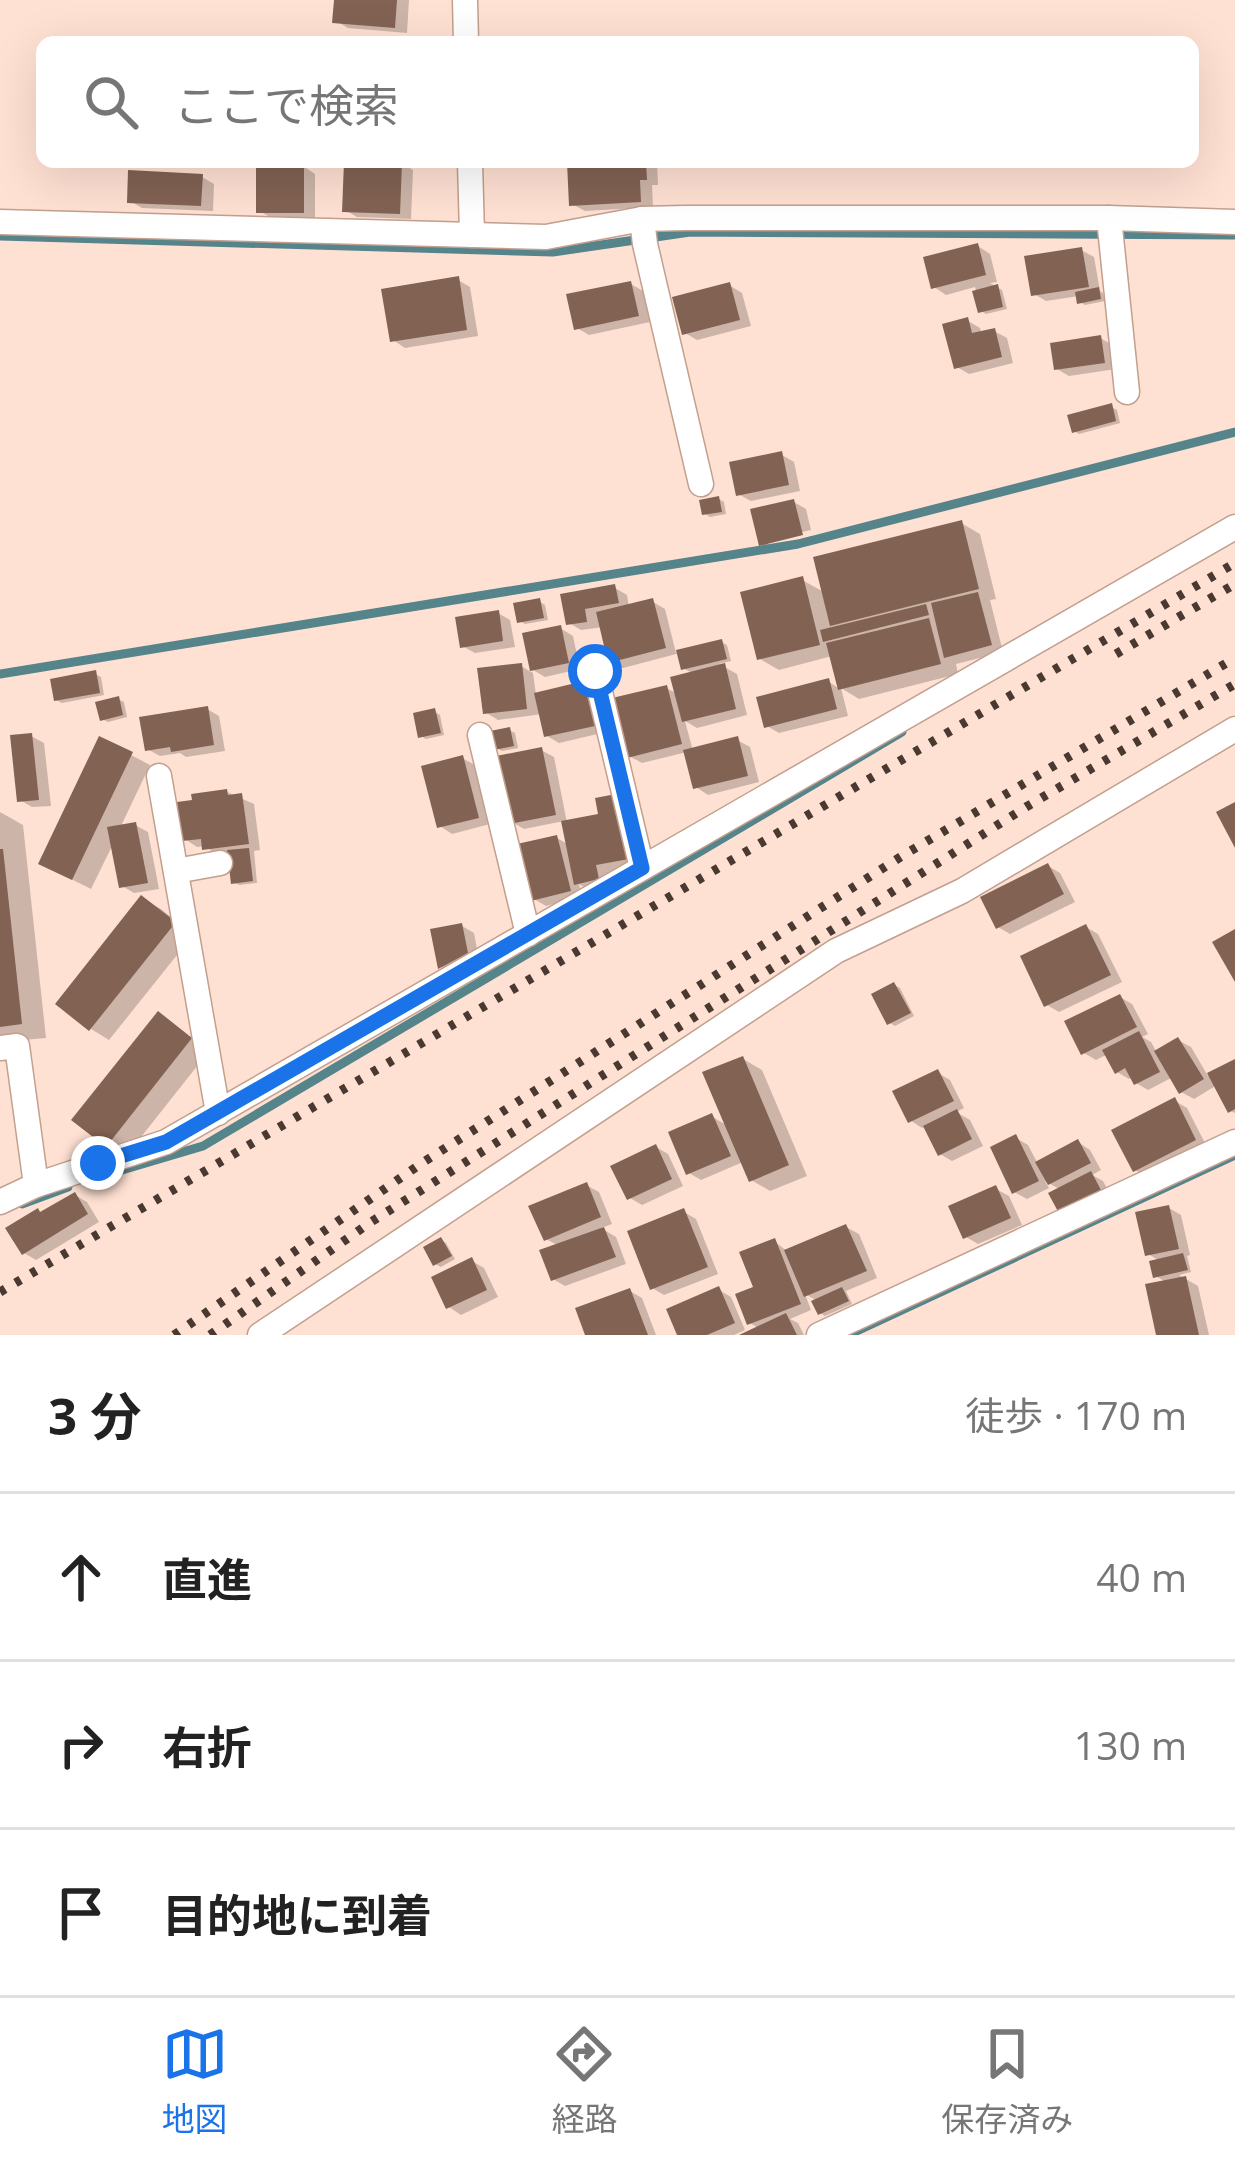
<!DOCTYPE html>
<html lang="ja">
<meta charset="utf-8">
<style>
body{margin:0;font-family:"Open Sans","Noto Sans JP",sans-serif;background:#f6f6f6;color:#222}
.stop{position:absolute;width:36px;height:36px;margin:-27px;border:9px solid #1a73e8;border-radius:50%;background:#fff}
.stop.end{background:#1a73e8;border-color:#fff;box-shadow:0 3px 12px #0008}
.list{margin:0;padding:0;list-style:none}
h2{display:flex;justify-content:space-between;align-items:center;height:156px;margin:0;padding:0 48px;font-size:51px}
h2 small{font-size:39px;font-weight:400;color:#767676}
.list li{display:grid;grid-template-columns:78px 1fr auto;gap:36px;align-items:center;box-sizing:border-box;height:168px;padding:0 48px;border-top:3px solid #e0e0e0}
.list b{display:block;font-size:45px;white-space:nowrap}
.list em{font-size:39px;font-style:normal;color:#767676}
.icon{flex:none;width:66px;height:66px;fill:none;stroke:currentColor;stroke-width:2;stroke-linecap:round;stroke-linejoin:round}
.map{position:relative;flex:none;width:1235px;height:1335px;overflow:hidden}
.search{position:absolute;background:#fff;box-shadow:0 12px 48px #0002;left:36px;right:36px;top:36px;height:132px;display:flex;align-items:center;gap:30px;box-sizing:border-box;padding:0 42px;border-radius:18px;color:#767676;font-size:45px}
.sheet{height:660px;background:#fff}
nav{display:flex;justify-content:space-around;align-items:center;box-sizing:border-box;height:168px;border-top:3px solid #e0e0e0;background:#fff;font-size:33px;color:#767676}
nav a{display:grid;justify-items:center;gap:6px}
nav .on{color:#1a73e8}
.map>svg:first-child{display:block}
.shadow{fill:#0003}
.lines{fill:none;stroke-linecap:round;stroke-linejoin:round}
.stream{stroke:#55848b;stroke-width:9}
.building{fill:#826253}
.minor-casing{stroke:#c29f8e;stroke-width:27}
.minor{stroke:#fff;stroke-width:24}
.rail{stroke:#493931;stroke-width:9;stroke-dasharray:6 12;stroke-linecap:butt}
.route{stroke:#1a73e8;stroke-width:15}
</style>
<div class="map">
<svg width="1235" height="1335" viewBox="0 0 1235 1335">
<rect width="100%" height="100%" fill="#ffe1d3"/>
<g class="shadow">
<polygon points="337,0 409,0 407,33 348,28 336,21"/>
<polygon points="259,162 285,162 293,167 303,166 315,174 315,218 272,218 259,211"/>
<polygon points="347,162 401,163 413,170 411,219 357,217 345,210"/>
<polygon points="570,162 657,162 658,185 652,185 653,207 585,211 572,204"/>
<polygon points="202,177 214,184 213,211 142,208 130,201"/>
<polygon points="978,246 990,254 997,282 990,283 1002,290 1007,309 986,314 981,311 975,287 946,295 934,287"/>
<polygon points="1081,250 1094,257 1100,291 1103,293 1105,301 1085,305 1080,302 1079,296 1046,301 1034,294"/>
<polygon points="458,280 470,287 478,336 405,348 393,340"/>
<polygon points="631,284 643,291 650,322 589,335 577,328"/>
<polygon points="729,285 742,293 751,326 697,340 685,333"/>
<polygon points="968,321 980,328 982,334 994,331 1007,338 1013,363 969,374 957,367"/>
<polygon points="1100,338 1113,345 1116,369 1069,376 1057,369"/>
<polygon points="1111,407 1117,410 1120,423 1079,434 1074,431"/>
<polygon points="782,455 794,462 800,491 751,501 738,494"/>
<polygon points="719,499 724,502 726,514 710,517 705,514"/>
<polygon points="794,502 806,509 811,530 768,540 768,547 812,536 814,541 774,551 762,544"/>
<polygon points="961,523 980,534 996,599 990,600 1003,652 956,664 958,674 859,699 841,688 848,716 779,733 767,726 829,682 840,689 832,656 779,670 760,659 802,580 824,592"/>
<polygon points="615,588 627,595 629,607 653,602 665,609 676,653 721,642 727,645 731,661 719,664 737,674 747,715 697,728 685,721 693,751 737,740 750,747 759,782 708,795 696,787 687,752 642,763 629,756 666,688 678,694 694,674 683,668 680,653 623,668 611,661 603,627 581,630 569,623 564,597"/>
<polygon points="540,602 545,605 548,620 525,624 520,621"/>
<polygon points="498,613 510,620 515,647 475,653 462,646"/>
<polygon points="560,628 573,636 580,669 545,677 533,670 533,673 525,635"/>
<polygon points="521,666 533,673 536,695 584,685 596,692 606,732 559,743 547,736 542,714 498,720 485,712"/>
<polygon points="95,674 101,677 104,695 62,703 56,700"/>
<polygon points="118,699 124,702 127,717 108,722 102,719"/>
<polygon points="207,709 219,716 225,751 186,757 180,753 160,756 147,749"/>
<polygon points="435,712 440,715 444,735 426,739 421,736"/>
<polygon points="509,730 515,733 518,748 502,751 497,748"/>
<polygon points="31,736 44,743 51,806 32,807 20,800"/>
<polygon points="541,750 554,757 567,823 640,865 608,872 610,885 589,890 579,884 582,897 546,906 534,899 557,838 569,845 564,821 524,829 512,822"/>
<polygon points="131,755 150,765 120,828 135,825 148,832 159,889 134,893 122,886 113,844 91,889 61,874"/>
<polygon points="462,758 475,765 490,824 452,834 440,826"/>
<polygon points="227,792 254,804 260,850 254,851 257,883 239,885 233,882 230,854 217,855 205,846 197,847 185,839"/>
<polygon points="0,812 23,825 46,1038 0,1042"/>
<polygon points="1048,866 1060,873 1075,902 1010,934 998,927"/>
<polygon points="142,898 161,909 193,935 109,1040 91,1029"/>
<polygon points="462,926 474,933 479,960 453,974 441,967"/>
<polygon points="1086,927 1098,934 1122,982 1059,1012 1047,1005"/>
<polygon points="894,985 900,988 914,1016 895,1026 890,1023"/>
<polygon points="1120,997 1132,1004 1148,1034 1142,1037 1151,1042 1157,1053 1178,1040 1191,1047 1208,1076 1235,1062 1235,1113 1230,1111 1217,1085 1194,1099 1181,1092 1173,1077 1148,1090 1136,1083 1133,1077 1129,1079 1117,1072 1108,1054 1096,1060 1084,1053"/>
<polygon points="158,1015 209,1051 126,1156 107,1145"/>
<polygon points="743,1059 762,1070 807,1176 770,1191 751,1180 743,1162 701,1180 689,1173 711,1116 728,1126"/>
<polygon points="938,1073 950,1080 964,1108 956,1112 970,1120 983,1146 952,1161 940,1154 926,1126 922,1128 910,1120"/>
<polygon points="1175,1101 1187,1108 1207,1147 1147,1177 1135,1170"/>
<polygon points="1016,1138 1028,1145 1038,1164 1078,1142 1090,1150 1101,1170 1092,1175 1103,1181 1114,1201 1061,1190 1045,1181 1049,1188 1027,1199 1014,1192"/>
<polygon points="656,1147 668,1154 683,1186 642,1205 630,1198"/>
<polygon points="586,1185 599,1192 612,1224 601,1228 616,1237 626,1264 565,1286 553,1279 559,1246 546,1239"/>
<polygon points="996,1189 1009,1196 1022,1225 978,1244 966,1237"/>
<polygon points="75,1195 87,1202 99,1222 36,1260 24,1253 43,1214"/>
<polygon points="1169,1208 1181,1215 1190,1255 1187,1256 1191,1272 1179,1275 1198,1286 1209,1335 1159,1335 1167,1283 1156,1276 1160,1261 1148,1254"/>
<polygon points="684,1212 696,1219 718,1274 664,1295 652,1288"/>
<polygon points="846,1227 859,1234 877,1278 846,1291 852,1304 825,1316 820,1313 814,1299 805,1294 811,1310 790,1319 798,1323 804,1335 748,1335 760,1329 750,1323 757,1289 774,1241 788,1252"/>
<polygon points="441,1240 446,1243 455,1259 441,1267 435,1264"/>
<polygon points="472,1261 484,1268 498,1297 461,1315 449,1307"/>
<polygon points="719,1290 731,1297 745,1330 734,1335 681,1335"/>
<polygon points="630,1291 642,1298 656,1335 588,1335"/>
</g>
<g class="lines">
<g class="stream">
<polyline points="0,236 553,252 690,232 1235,235"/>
<polyline points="0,674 798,544 1235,432"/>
<polyline points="95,1178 203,1146 902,732"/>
<polyline points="22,1204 68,1187"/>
<polyline points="848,1335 1235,1155"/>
</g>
</g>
<g class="building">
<polygon points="334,0 397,0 395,28 332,23"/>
<polygon points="256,162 304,163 304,213 256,213"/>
<polygon points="344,162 402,162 400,214 342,212"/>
<polygon points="567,162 646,162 647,180 640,180 641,202 569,206"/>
<polygon points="128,170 203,174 201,206 127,203"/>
<polygon points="978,243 986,275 931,289 923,257"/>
<polygon points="1082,247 1089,287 1031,296 1024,256"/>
<polygon points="459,276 467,330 390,342 381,289"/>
<polygon points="631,281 639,316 574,330 566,294"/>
<polygon points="730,282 740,320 682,335 672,297"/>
<polygon points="998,284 1003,307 978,313 972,291"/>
<polygon points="1099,287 1101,299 1077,304 1075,292"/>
<polygon points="968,317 972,333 995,328 1002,357 954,369 942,324"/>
<polygon points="1101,335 1105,363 1054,370 1050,343"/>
<polygon points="1112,403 1116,421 1072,433 1067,415"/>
<polygon points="782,451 789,485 736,496 729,462"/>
<polygon points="719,496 722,512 702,515 699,500"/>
<polygon points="794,499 803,535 759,546 750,509"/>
<polygon points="962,520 979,589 830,626 813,557"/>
<polygon points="803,576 820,645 757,660 740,592"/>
<polygon points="615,584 619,603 585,609 587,622 566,625 560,594"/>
<polygon points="978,592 992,645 944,658 931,603"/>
<polygon points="540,598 544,618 517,623 513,603"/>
<polygon points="653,598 666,648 608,663 596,612"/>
<polygon points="926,604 929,615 823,642 820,630"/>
<polygon points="499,610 503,641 460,648 455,617"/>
<polygon points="929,618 941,664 838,690 826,643"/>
<polygon points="561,625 569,663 530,671 522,633"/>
<polygon points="722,639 727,659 681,670 676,650"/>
<polygon points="522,663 527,709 483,714 477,668"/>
<polygon points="725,663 736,709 682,722 670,677"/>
<polygon points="96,670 100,693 54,701 50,679"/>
<polygon points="829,678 837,709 764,728 756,697"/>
<polygon points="584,681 595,726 544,737 534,693"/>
<polygon points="667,685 682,744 627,758 612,698"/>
<polygon points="119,696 123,715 100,721 95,702"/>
<polygon points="208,706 214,745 171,752 170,747 145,751 139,717"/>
<polygon points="435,708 441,733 418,738 413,713"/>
<polygon points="510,727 514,746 494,750 490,731"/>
<polygon points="32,733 39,800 17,802 10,735"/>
<polygon points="99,736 133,752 72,880 38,864"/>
<polygon points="738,736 748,776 693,789 683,750"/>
<polygon points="542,747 556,815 509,824 496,756"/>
<polygon points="463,755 479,818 437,828 421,766"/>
<polygon points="227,789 228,795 242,793 249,844 202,850 201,839 182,841 177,802 192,800 191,794"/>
<polygon points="616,794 629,859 596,865 599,879 574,885 561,821 598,814 595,798"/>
<polygon points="1235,802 1235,848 1216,812"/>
<polygon points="136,822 148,883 119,888 107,827"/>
<polygon points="557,835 571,891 531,901 517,844"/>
<polygon points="249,848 253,881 231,884 227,850"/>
<polygon points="0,849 3,849 22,1024 0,1027"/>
<polygon points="1048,863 1064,894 996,929 980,897"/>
<polygon points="141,895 176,922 89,1031 55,1004"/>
<polygon points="462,923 468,953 438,969 430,929"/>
<polygon points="1086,924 1111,975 1044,1007 1020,956"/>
<polygon points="1235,929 1235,982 1212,942"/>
<polygon points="894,982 911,1013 887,1025 871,994"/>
<polygon points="1120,994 1137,1027 1081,1055 1064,1021"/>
<polygon points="158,1011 192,1038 106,1147 71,1120"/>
<polygon points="1139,1031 1160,1072 1134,1085 1125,1068 1115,1074 1102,1050"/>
<polygon points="1178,1037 1204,1079 1179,1094 1154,1051"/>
<polygon points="743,1056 789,1165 749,1182 702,1072"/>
<polygon points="1235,1059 1235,1109 1228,1113 1207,1073"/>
<polygon points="938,1069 954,1101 908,1123 892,1091"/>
<polygon points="1175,1097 1196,1140 1133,1172 1111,1130"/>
<polygon points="957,1109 972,1139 938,1156 923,1126"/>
<polygon points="712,1113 731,1156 686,1175 668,1132"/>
<polygon points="1016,1134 1039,1181 1012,1194 990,1147"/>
<polygon points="1078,1139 1091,1163 1048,1185 1035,1162"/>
<polygon points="656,1144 672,1179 627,1200 610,1166"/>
<polygon points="1091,1171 1103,1194 1061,1217 1048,1193"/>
<polygon points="587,1182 601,1217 544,1241 528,1206"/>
<polygon points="996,1185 1011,1218 963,1239 948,1206"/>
<polygon points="75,1192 88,1214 22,1255 5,1228 38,1208 40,1212"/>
<polygon points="1169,1205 1179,1249 1145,1256 1135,1212"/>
<polygon points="684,1208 708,1267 650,1290 627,1231"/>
<polygon points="846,1224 867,1271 804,1297 784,1250"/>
<polygon points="604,1227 616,1257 551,1281 539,1250"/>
<polygon points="441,1237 452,1256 433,1266 423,1247"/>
<polygon points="775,1238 801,1304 747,1325 735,1294 753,1287 739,1252"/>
<polygon points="1183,1253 1188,1270 1153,1278 1149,1261"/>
<polygon points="472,1257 487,1290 446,1309 431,1277"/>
<polygon points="1186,1276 1199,1335 1156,1335 1145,1284"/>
<polygon points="719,1286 735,1323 707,1335 677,1335 666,1309"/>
<polygon points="842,1287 849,1301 818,1315 811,1301"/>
<polygon points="630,1288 648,1335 585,1335 575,1308"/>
<polygon points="786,1313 797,1335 739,1335"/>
</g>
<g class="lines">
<g class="minor-casing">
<g id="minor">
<polyline points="465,0 466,42"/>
<polyline points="470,162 472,235"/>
<polyline points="1109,218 1127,392"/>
<polyline points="642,219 645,244 701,484"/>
<polyline points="0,222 546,237 642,219 684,218 1109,218 1235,222"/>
<polyline points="595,671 642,868"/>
<polyline points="480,735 528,934"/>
<polyline points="159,776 218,1113"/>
<polyline points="176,871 220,863"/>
<polyline points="0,1048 17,1046 36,1185"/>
<polyline points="0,1202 36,1185 166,1142 1235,527"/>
<polyline points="260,1335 836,951 962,891 1235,729"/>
<polyline points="819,1335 1235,1142"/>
</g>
</g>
<use href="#minor" class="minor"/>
<g class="rail">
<polyline points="1116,654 1235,584"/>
<polyline points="0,1292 1235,563"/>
<polyline points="174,1335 422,1163 902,856 1235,658"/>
<polyline points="210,1335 371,1222 1026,807 1235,684"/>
</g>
</g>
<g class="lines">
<polyline class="route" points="98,1163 166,1142 642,868 595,671"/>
</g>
</svg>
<div class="stop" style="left:595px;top:671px"></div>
<div class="stop end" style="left:98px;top:1163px"></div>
<div class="search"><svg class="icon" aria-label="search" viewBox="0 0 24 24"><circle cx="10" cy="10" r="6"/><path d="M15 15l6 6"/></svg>ここで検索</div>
</div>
<section class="sheet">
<h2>3 分<small>徒歩 · 170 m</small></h2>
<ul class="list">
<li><svg class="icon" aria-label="ahead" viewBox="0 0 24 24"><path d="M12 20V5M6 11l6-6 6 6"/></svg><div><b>直進</b></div><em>40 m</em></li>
<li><svg class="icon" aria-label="right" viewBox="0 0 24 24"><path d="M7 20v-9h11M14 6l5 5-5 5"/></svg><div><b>右折</b></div><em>130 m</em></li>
<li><svg class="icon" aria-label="arrive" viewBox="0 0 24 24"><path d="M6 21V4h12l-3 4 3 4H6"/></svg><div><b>目的地に到着</b></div></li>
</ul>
</section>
<nav>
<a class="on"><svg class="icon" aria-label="map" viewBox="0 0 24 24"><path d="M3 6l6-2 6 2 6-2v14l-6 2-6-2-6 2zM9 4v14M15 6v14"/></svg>地図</a>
<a><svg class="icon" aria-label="directions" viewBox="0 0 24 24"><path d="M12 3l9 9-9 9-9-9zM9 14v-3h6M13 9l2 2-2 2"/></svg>経路</a>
<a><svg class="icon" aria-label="saved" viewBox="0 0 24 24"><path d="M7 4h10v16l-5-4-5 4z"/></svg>保存済み</a>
</nav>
